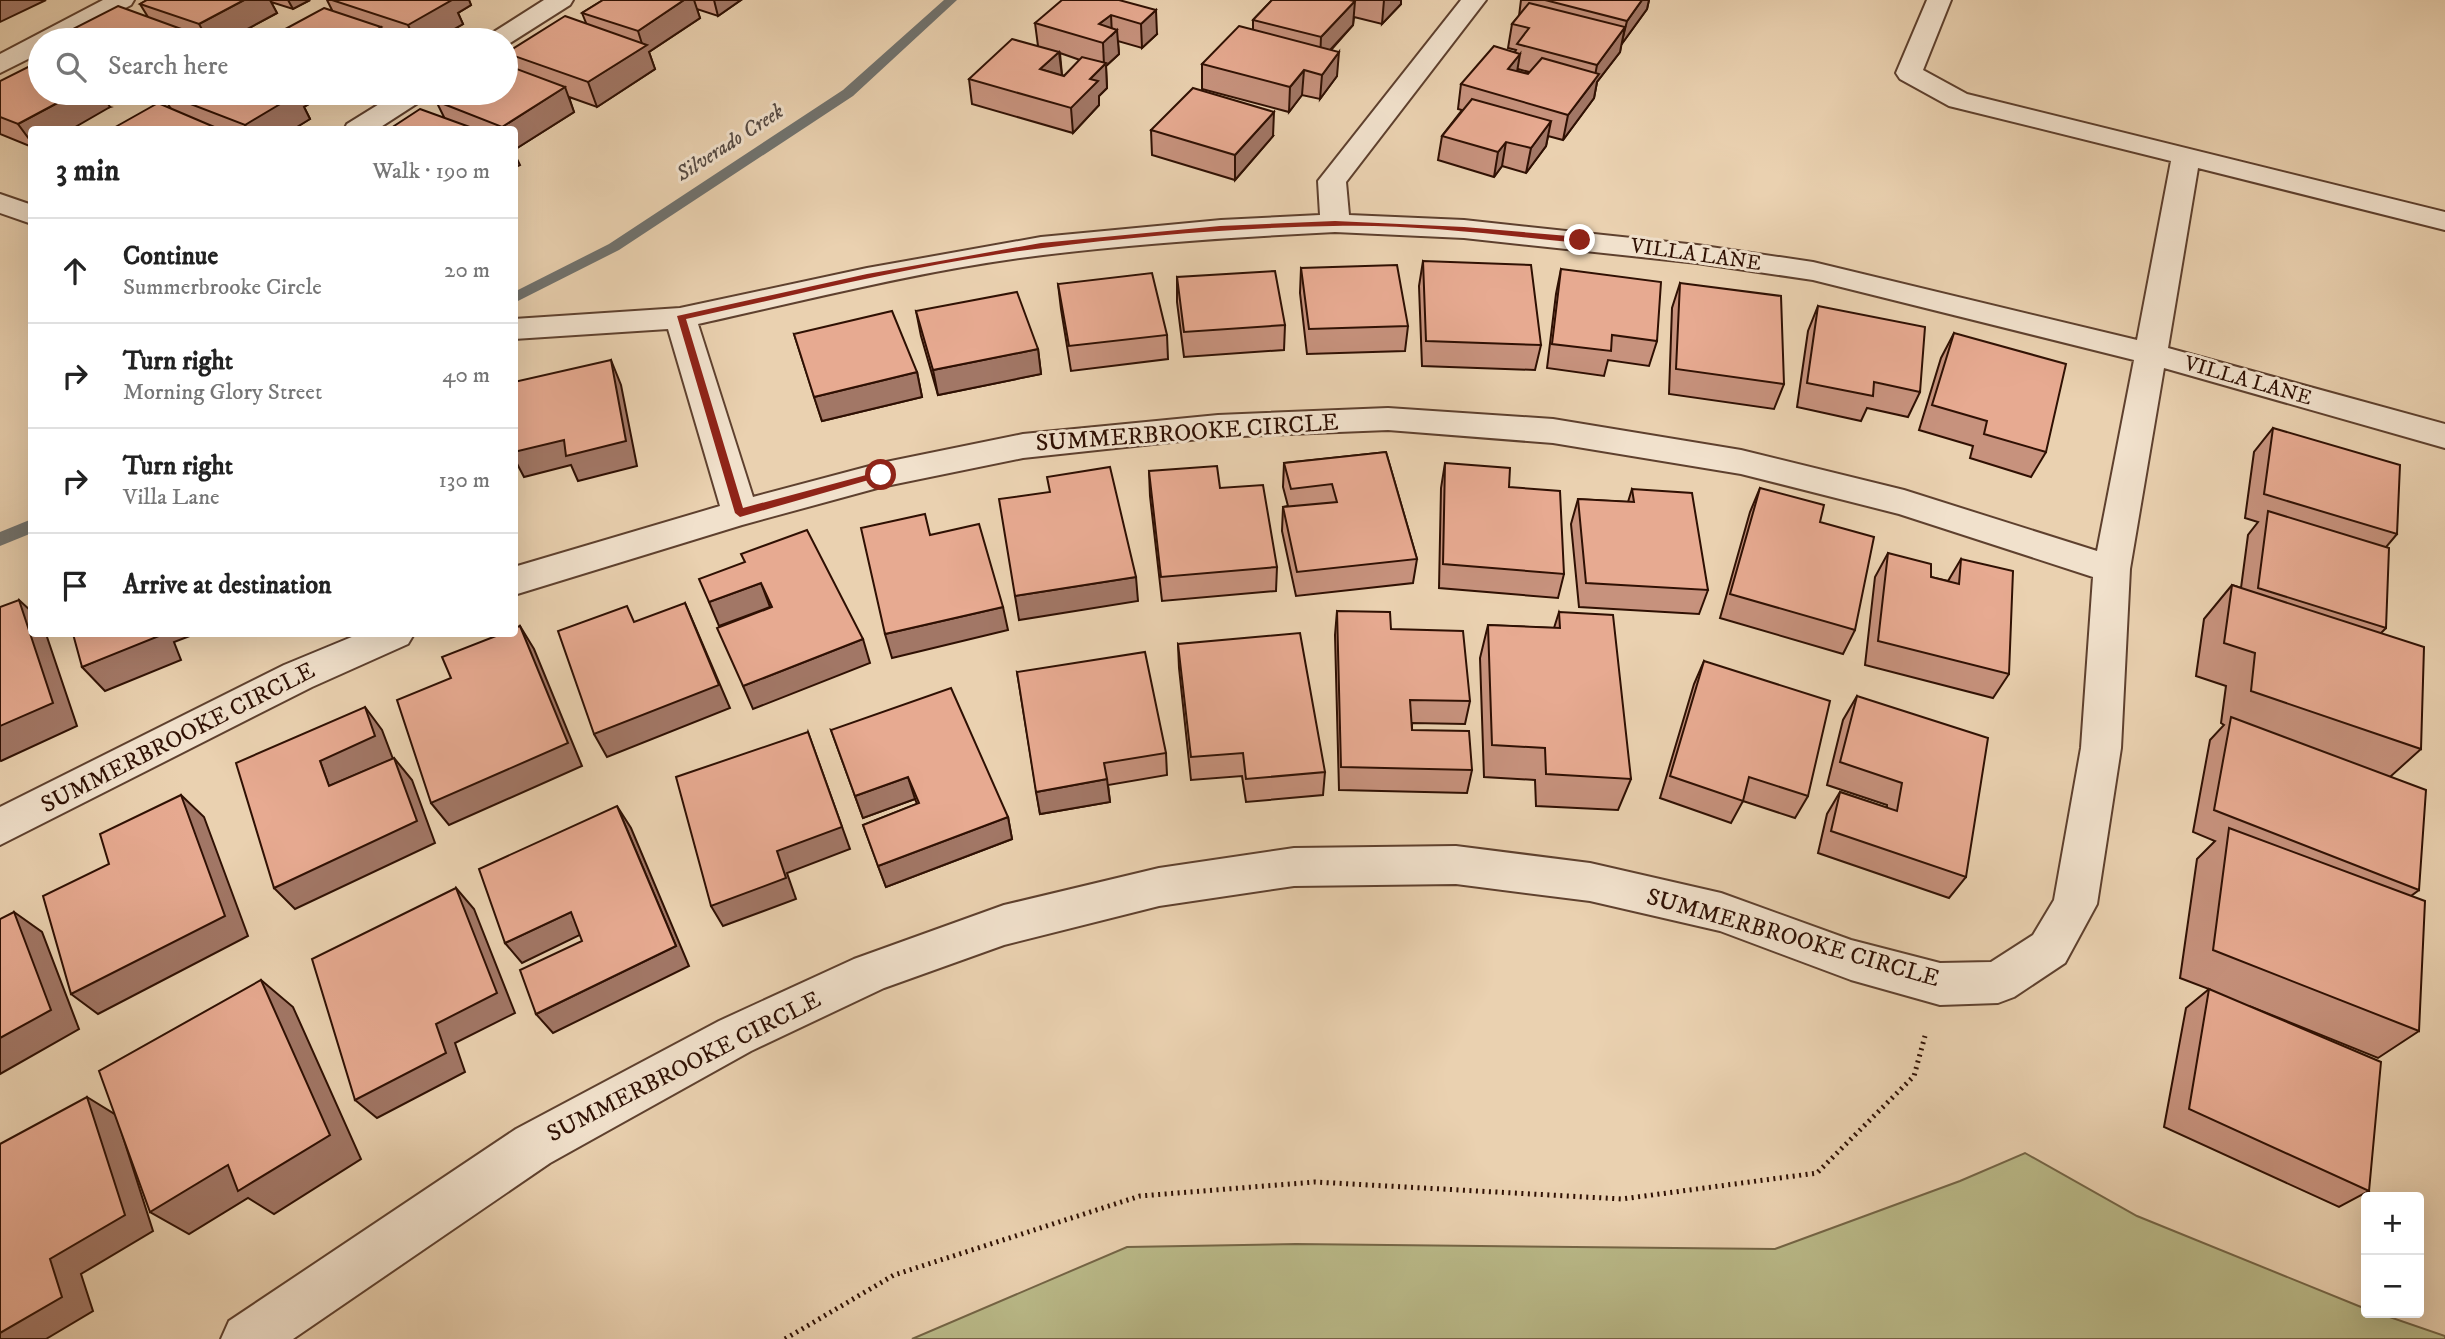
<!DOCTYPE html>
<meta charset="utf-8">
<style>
body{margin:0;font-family:"IM FELL DW Pica",serif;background:#f6f6f6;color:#222}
.controls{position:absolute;right:21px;bottom:21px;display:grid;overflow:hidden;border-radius:7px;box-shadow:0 7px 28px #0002}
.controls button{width:63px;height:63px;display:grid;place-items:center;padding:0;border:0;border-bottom:2px solid #e0e0e0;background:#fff;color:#222;font:35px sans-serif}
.stop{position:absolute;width:21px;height:21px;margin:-16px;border:5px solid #8f2418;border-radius:50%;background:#fff}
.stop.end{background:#8f2418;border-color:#fff;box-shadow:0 2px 7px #0008}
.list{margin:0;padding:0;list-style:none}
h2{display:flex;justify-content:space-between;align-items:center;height:91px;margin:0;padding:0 28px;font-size:30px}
h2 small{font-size:23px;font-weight:400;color:#767676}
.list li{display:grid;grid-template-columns:46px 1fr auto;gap:21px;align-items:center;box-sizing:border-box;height:105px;padding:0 28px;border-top:2px solid #e0e0e0}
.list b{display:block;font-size:26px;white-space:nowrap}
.list p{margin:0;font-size:23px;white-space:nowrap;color:#767676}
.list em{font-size:23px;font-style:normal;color:#767676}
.icon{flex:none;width:38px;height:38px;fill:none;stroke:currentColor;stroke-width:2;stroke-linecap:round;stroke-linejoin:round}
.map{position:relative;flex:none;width:2445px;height:1339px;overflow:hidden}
.search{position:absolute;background:#fff;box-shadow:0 7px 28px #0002;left:28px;top:28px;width:490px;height:77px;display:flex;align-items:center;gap:18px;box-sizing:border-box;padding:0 24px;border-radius:38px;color:#767676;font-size:26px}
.panel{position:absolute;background:#fff;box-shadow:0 7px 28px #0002;left:28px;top:126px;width:490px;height:511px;border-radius:7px}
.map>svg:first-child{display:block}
.green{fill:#baba89;stroke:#746546;stroke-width:2}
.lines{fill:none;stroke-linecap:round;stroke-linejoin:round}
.stream{fill:#70726e;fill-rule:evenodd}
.minor-casing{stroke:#5e402e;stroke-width:4}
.path{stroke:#2f1003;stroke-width:5;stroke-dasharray:2 4.5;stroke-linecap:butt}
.minor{fill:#f1e1cc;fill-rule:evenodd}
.wall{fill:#c7927d;stroke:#2f1003;stroke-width:2;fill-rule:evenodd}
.shaded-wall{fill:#a27766;stroke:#2f1003;stroke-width:2}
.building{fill:#e7aa91;stroke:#2f1003;stroke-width:2}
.route{fill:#8f2418}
.labels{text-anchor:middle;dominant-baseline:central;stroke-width:6;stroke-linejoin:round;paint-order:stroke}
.far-water-label{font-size:21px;font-style:italic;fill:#554942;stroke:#f1e1cc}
.far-street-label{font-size:21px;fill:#2f1003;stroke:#f1e1cc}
.street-label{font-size:24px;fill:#2f1003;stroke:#f1e1cc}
</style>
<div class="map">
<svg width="2445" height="1339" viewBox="0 0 2445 1339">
<rect width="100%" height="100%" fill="#ead1b0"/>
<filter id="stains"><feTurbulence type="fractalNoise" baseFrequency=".00286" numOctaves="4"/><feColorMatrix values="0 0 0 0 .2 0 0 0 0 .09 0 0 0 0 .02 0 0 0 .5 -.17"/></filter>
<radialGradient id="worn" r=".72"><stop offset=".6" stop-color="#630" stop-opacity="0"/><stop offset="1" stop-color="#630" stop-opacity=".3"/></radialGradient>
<polygon class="green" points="2025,1153 2137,1216 2366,1309 2366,1313 2378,1313 2445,1336 2445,1339 912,1339 1127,1247 1296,1244 1775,1249 1960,1181"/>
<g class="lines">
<g class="stream">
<polygon points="944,0 957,0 853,96 619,250 514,303 514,292 609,244 843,90"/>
<polygon points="32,519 32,533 0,546 0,532"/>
</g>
<g class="minor-casing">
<g id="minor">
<polygon points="103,0 134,0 131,5 65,40 40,40 40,53 0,73 0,54"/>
<polygon points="544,0 573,0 570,5 507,45 506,40 485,40 489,35"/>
<path d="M1461,0H1486L1346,182L1349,215L1464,220L1697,245L1813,262L2137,340L2171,161L1949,106L1900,79L1896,73L1927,0H1951L1923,70L1967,94L2445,212V230L2198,168L2168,348L2445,424V448L2164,368L2130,569L2121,748L2097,904L2065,963L2014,997L1998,1003L1940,1005L1851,980L1720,931L1590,901L1456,884L1294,886L1159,906L1004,945L884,988L751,1051L550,1163L293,1339H221L229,1321L516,1129L719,1021L854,959L1004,905L1159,868L1294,848L1456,846L1590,863L1721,893L1851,940L1940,963L1991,962L2033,935L2054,900L2081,748L2093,577L1899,514L1741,474L1553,443L1388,430L1218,437L1023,458L881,487L742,525L514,595V567L720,506L668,329L514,339V319L680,308L867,268L1041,237L1221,220L1320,215L1318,181ZM1335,232L1464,238L1697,263L1813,280L2134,360L2097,551L1904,490L1741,450L1553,419L1388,408L1218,415L1023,434L881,463L753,497L698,324C810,299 928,269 1043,255C1140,243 1237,237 1335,232Z"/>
<polygon points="397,93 428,93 424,99 376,130 344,130 347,124"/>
<polygon points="0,194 32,205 32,224 0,213"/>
<polygon points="359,634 414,634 408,644 312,687 0,845 0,807 284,665"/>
</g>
</g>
<polyline class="path" points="785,1339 894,1275 1140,1196 1315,1182 1622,1199 1817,1173 1914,1076 1925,1036"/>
<use href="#minor" class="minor"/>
</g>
<g class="wall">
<polygon points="147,0 310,0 293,9 271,2 277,13 227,40 73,40 67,32 148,17 140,4"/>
<polygon points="327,0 469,0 471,5 458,13 463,24 435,40 391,40 386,38 387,40 265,40 332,10"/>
<polygon points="603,0 741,0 718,16 697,9 700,18 649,52 655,69 597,107 569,97 574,112 514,150 514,130 388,130 444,117 436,101 511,67 506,52 586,23 582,13"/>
<path d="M1119,0L1157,34L1142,48L1118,41L1119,54L1106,66L1107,88L1099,96V105L1073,133L972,104L969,79L1038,46L1035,23ZM1060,53L1080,60L1064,76L1062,75Z"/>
<polygon points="1272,0 1401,0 1401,4 1382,24 1354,17 1353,25 1331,50 1337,76 1320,99 1302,95 1289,112 1202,89 1202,64 1253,30 1253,20"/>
<path d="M1521,0H1649L1647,9L1621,45L1620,52L1597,82L1594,98L1563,140L1548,136L1546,146L1526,173L1502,166L1494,177L1438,160L1442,136L1462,110L1458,109L1461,84L1515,52L1516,50L1508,48L1512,24L1519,16ZM1518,69L1529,72L1528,74L1517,71Z"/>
<polygon points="0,81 110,107 32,130 32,147 0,134"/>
<polygon points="106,93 147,93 130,102"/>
<polygon points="161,93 321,97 304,107 310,119 292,130 110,130 171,109"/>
<polygon points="1151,130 1273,136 1235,180 1152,155"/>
<polygon points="1423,261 1541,345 1535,370 1422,366 1419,286"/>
<polygon points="1301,268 1408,326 1405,351 1307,354 1300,293"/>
<polygon points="1561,269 1657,341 1649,366 1608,360 1604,376 1547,368 1556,294"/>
<polygon points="1177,277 1285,325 1284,350 1184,357 1177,302"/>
<polygon points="1680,283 1784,384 1774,409 1669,394 1672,308"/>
<polygon points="1058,284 1167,335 1168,359 1071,371 1061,309"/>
<polygon points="1818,306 1920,392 1908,417 1867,408 1861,421 1797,407 1808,331"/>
<polygon points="916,311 1038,349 1041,374 938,395 921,336"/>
<polygon points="1954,333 2046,452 2031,477 1970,458 1973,446 1919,430 1941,358"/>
<polygon points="794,334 917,372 922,397 822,421"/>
<polygon points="2273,428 2397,534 2386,547 2386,628 2381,633 2421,749 2391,776 2419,890 2411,896 2419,1031 2378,1058 2252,1007 2369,1191 2339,1207 2164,1127 2186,1008 2209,989 2180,978 2197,859 2215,841 2193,832 2210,740 2224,725 2221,723 2226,686 2196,676 2204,619 2232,585 2241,588 2248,535 2258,522 2245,518 2254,452"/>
<polygon points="1386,452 1417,559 1413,583 1296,596 1282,531 1283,507 1288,506 1283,487 1284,463"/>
<polygon points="1445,463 1509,487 1564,574 1558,598 1439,588 1441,488"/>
<polygon points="1149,471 1220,488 1277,567 1276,591 1162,601 1150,496"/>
<polygon points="1760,488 1820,522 1855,630 1843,654 1720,618 1750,512"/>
<polygon points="1632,489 1708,590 1699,614 1579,607 1571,524 1578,499 1628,502"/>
<polygon points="1888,553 1931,577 1948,581 1961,559 2009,674 1993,698 1865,665 1875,577"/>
<polygon points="1337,611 1391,629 1470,701 1465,724 1412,723 1412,730 1472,770 1467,793 1339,790 1335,635"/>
<polygon points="1559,612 1631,779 1618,810 1536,806 1535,780 1484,777 1480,658 1488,625 1554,628"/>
<polygon points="1178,644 1325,772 1323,795 1246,802 1242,776 1191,780 1179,668"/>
<polygon points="1704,661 1808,796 1795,818 1743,801 1731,823 1660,798 1694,684"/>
<polygon points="1017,672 1166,753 1167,775 1108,785 1110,802 1040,814"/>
<polygon points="1857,696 1966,877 1949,898 1818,853 1827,814 1840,792 1887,808 1887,805 1827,785 1843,720"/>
<polygon points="831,730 1008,817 1012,839 886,887 863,825 917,804 915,799 863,818"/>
</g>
<g class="shaded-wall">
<polygon points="0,0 46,0 0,22"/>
<polygon points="244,0 270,0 277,13 227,40 208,40 199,24"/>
<polygon points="288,0 310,0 293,9"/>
<polygon points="440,0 469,0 471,5 458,13 463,24 435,40 415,40 408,25"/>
<polygon points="684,0 694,0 700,18 649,52 655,69 597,107 588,82 643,47 638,31"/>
<polygon points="714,0 741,0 718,16"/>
<polygon points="1384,0 1401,0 1401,4 1382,24"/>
<polygon points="1642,0 1649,0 1647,9 1621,45 1627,21"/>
<polygon points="1355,1 1353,25 1320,61 1321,37"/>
<polygon points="1156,10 1157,34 1142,48 1141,24"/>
<polygon points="1111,15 1112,35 1117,30 1119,54 1106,66 1107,88 1099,96 1099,105 1073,133 1071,108 1090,79 1104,65 1103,43 1099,24"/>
<polygon points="381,27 387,40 358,40"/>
<polygon points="1625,27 1620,52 1597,82 1594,98 1563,140 1568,115 1594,81 1597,65"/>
<polygon points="195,34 199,40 184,40"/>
<polygon points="1059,52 1062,76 1040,69"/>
<polygon points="1339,52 1337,76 1320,99 1322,75"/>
<polygon points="1520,54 1516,78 1508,69"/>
<polygon points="1304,70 1302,95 1289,112 1290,87"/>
<polygon points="565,87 574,112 514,150 514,130 503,130 502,127"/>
<polygon points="76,93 101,93 110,107 70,130 32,130 32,143 18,124"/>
<polygon points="124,93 147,93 130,102"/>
<polygon points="284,93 318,93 321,97 304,107 310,119 292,130 248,130 245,125"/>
<polygon points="1274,112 1273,136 1235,180 1235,155"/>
<polygon points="1551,121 1546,146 1526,173 1531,148"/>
<polygon points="1506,142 1502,166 1494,177 1498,152"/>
<polygon points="514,153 520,165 514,168"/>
<polygon points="1038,349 1041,374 938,395 933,370"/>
<polygon points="611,360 621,385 637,466 578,481 571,465 524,477 514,458 514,452"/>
<polygon points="917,372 922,397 822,421 814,397"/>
<polygon points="1136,577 1138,601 1019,620 1015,596"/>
<polygon points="761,583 770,607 719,626 709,602"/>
<polygon points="19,600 32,612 32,634 46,634 77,726 1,761 0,760 0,726"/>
<polygon points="685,603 730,708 607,757 594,734"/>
<polygon points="1003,607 1008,630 892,658 885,634"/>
<polygon points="520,626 534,649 582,766 449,825 431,803"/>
<polygon points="158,634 195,634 174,642 181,660 105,691 82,667"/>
<polygon points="863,639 870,663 753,709 743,686"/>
<polygon points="365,707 382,730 393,759 329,786 320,761"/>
<polygon points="808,732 850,849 787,873 796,899 723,926 711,906 777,851"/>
<polygon points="394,758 412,780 435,843 295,909 274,888"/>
<polygon points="908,777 915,799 863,818 855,796"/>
<polygon points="1107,779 1110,802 1040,814 1036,792"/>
<polygon points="181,795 204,817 248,936 98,1014 71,994"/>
<polygon points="617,806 631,828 689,966 553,1033 536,1014 676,946"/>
<polygon points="1008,817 1012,839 886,887 878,866"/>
<polygon points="456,888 474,909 515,1013 455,1043 465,1072 377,1118 355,1100 436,1024"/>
<polygon points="14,912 42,932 79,1029 0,1074 0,1038"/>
<polygon points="571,912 586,932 522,963 505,943"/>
<polygon points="261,980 293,1007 361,1159 274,1214 248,1198 189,1234 150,1212"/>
<polygon points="87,1097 116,1115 153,1231 81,1274 93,1311 46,1339 0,1339 0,1333 50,1259"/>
</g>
<g class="building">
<polygon points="147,0 244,0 199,24 140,4"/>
<polygon points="332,0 452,0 408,25"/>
<polygon points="603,0 684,0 638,31 582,13"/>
<polygon points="1062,0 1119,0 1156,10 1141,24 1111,15 1099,24 1117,30 1103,43 1035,23"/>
<polygon points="1272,0 1349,0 1355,1 1321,37 1253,20"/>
<polygon points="1545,0 1642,0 1627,21"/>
<polygon points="1529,3 1625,27 1597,65 1517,44 1529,28 1512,24"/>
<polygon points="118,6 195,34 184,40 73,40 80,37 67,32"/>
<polygon points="324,8 381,27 358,40 265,40"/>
<polygon points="565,16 647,45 588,82 506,53"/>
<polygon points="1239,26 1339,52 1322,75 1304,70 1290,87 1202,64"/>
<polygon points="1012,39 1059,52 1040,69 1064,76 1082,57 1106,63 1090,79 1098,81 1071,108 969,79"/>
<polygon points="1494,46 1520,54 1508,69 1528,74 1542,58 1599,74 1568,115 1461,84"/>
<polygon points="38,62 40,62 40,93 76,93 18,124 0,117 0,81"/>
<polygon points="506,65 565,87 502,127 436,101 450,93 506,93"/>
<polygon points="1193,88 1274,112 1235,155 1151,130"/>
<polygon points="162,93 293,93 297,94 245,125"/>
<polygon points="1472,99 1551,121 1531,148 1506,142 1498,152 1442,136"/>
<polygon points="158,103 219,129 110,130"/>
<polygon points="420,109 478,130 388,130"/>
<polygon points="1423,261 1531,265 1541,345 1426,341"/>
<polygon points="1397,265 1408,326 1309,329 1301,268"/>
<polygon points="1561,269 1661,282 1657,341 1612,335 1611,351 1552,344"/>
<polygon points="1275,271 1285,325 1184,332 1177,277"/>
<polygon points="1152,273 1167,335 1069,346 1058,284"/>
<polygon points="1680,283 1781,296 1784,384 1676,369"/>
<polygon points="1017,292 1038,349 933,370 916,311"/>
<polygon points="1818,306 1925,327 1920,392 1874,382 1873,396 1807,383"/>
<polygon points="892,311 917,372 814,397 794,334"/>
<polygon points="1954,333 2066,364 2046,452 1984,434 1987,421 1932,405"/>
<polygon points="611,360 626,441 566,456 564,440 514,452 514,382"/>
<polygon points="2273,428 2400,465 2397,534 2264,494"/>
<polygon points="1386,452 1417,559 1297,572 1283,507 1337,502 1332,484 1291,489 1284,463"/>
<polygon points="1445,463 1510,468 1509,487 1560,491 1564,574 1443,564"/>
<polygon points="1217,466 1220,488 1263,485 1277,567 1161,577 1149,471"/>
<polygon points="1110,467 1136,577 1015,596 999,499 1050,492 1047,477"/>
<polygon points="1760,488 1824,505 1820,522 1874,537 1855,630 1730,594"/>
<polygon points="1632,489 1692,493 1708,590 1586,583 1578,499 1634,502"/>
<polygon points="2268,511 2389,548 2386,628 2258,588"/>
<polygon points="925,514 930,535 979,524 1003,607 885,634 861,528"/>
<polygon points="807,530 863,639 743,686 717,628 772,607 761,583 709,602 699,579 745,562 741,554"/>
<polygon points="1888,553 1931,564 1931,577 1959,584 1961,559 2013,571 2009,674 1878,641"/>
<polygon points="2232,585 2424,647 2421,749 2251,691 2255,653 2224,643"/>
<polygon points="19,600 53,703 0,726 0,607"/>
<polygon points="685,603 719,685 594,734 558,631 627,606 634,622"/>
<polygon points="1337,611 1390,612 1391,629 1463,631 1470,701 1410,700 1412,730 1469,731 1472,770 1341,767"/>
<polygon points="1559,612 1613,615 1631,779 1546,774 1545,748 1492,745 1488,625 1560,628"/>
<polygon points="520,626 568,743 431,803 397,700 451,678 442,657 501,634 514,634 514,628"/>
<polygon points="1300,633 1325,772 1246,779 1243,753 1191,757 1178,644"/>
<polygon points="73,634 158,634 159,636 82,667"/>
<polygon points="1145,652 1166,753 1104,763 1107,779 1036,792 1017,672"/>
<polygon points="1704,661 1830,701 1808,796 1749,777 1743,801 1670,776"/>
<polygon points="951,688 1008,817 878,866 863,825 919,803 908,777 855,796 831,730"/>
<polygon points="1857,696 1988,738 1966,877 1831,831 1840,792 1897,811 1902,783 1840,762"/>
<polygon points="365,707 375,736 320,761 329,786 394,758 417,821 274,888 236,763"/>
<polygon points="2231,717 2426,790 2419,890 2214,810"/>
<polygon points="808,732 842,827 777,851 786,878 711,906 676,777"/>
<polygon points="181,795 225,916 71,994 43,896 109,864 100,834"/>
<polygon points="617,806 676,946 536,1014 520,970 582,941 571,912 505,943 479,869"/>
<polygon points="2229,828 2425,901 2419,1031 2213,950"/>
<polygon points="456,888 497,993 436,1024 446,1053 355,1100 312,959"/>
<polygon points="14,912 51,1010 0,1038 0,919"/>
<polygon points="261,980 330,1135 238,1191 228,1165 150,1212 99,1071"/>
<polygon points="2209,989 2381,1062 2369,1191 2189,1109"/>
<polygon points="87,1097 125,1215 50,1259 62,1297 0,1333 0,1144"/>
</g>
<path class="route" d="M1335,221L1464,227L1580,237L1585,240L1580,243C1498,235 1415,224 1333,226C1236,228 1139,236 1043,248C923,263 804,293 686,319L743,508L881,471L886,475L740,517L735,513L677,316L867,274L1041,243L1220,226Z"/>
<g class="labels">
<g class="far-water-label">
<text transform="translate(730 143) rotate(-33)">Silverado Creek</text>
</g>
<g class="far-street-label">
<text transform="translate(1696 255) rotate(8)">VILLA LANE</text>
<text transform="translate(2248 381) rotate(16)">VILLA LANE</text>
</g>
<g class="street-label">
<text transform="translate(1187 433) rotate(-4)">SUMMERBROOKE CIRCLE</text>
<text transform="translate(178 738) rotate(-27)">SUMMERBROOKE CIRCLE</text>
<text transform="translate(1793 938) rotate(16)">SUMMERBROOKE CIRCLE</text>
<text transform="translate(684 1067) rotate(-27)">SUMMERBROOKE CIRCLE</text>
</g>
</g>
<rect width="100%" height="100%" filter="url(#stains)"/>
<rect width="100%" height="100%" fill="url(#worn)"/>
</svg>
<div class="controls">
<button>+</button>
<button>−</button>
</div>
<div class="stop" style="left:881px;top:475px"></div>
<div class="stop end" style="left:1580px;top:240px"></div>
<div class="search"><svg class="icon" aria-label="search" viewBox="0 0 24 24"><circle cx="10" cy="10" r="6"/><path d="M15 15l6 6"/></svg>Search here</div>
<section class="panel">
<h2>3 min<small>Walk · 190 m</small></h2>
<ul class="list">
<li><svg class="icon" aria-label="ahead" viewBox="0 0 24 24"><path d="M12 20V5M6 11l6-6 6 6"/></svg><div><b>Continue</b><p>Summerbrooke Circle</p></div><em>20 m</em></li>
<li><svg class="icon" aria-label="right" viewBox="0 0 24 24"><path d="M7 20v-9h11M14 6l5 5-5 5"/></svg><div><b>Turn right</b><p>Morning Glory Street</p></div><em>40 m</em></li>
<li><svg class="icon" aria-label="right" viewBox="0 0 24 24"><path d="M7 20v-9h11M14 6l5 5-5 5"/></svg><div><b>Turn right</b><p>Villa Lane</p></div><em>130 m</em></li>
<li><svg class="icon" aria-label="arrive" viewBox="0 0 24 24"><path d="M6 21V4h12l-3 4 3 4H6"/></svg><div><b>Arrive at destination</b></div></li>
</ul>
</section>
</div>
